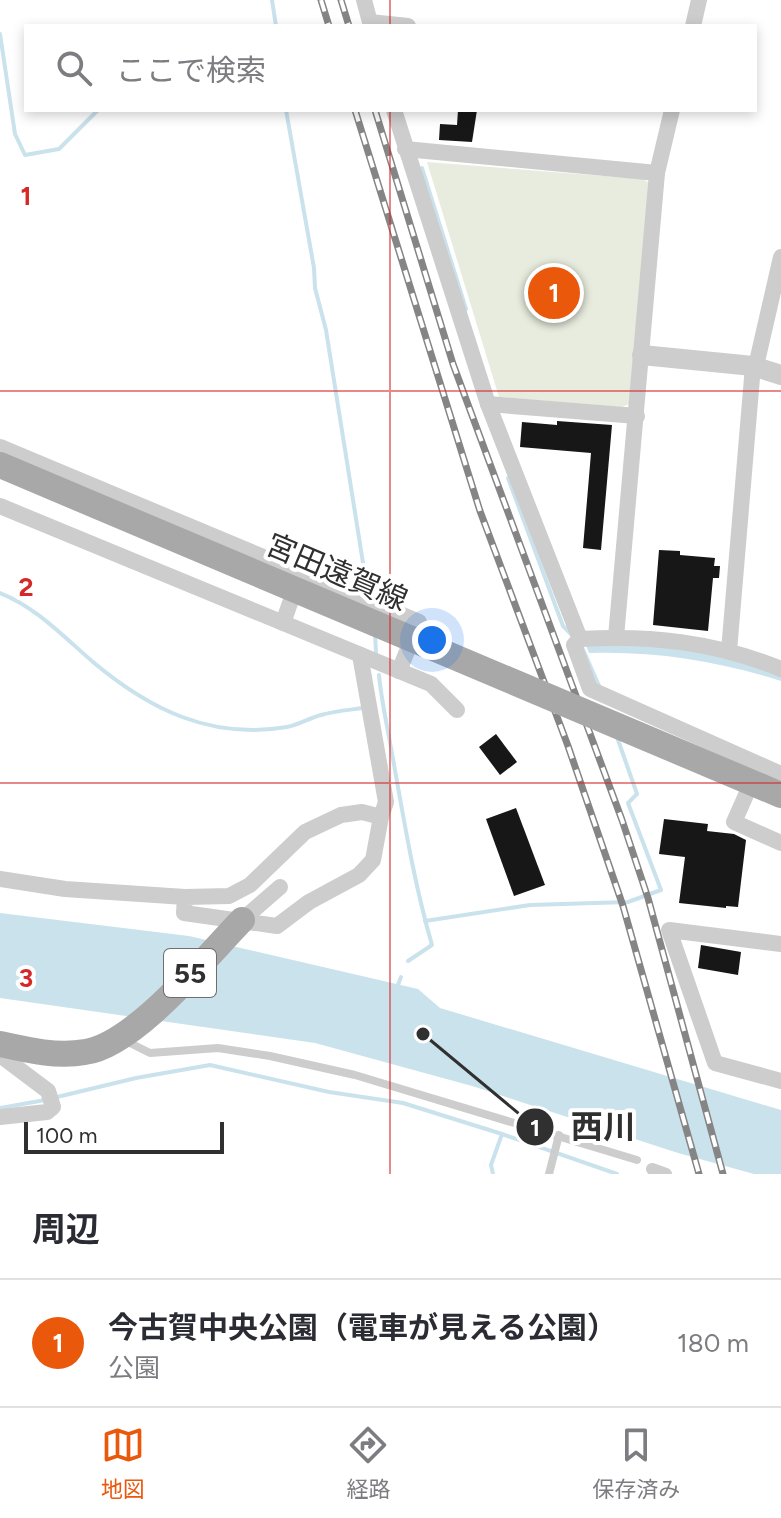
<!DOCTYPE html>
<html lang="ja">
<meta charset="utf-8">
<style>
body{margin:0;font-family:Figtree,"Noto Sans JP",sans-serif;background:#f2f2f3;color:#2b2b33}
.scale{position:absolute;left:24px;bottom:20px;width:200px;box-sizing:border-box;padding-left:8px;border:4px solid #303030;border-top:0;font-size:22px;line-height:28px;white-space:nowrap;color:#303030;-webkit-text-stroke:6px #fff;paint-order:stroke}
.you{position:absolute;left:432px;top:640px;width:28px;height:28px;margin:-20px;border:6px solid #fff;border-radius:50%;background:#1a73e8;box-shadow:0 0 0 12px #1a73e833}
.badge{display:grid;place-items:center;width:52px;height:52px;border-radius:50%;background:#ea580c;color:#fff;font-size:26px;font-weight:700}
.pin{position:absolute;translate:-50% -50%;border:4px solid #fff;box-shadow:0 2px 8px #0006}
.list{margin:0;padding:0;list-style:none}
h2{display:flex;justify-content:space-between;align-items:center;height:104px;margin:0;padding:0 32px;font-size:34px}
h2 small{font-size:26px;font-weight:400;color:#7c7c81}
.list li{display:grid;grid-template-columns:52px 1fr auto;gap:24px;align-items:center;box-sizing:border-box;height:128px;padding:0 32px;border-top:2px solid #e1e1e2}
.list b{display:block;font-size:30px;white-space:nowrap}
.list p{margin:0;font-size:26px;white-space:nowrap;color:#7c7c81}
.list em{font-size:26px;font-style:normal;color:#7c7c81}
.icon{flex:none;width:44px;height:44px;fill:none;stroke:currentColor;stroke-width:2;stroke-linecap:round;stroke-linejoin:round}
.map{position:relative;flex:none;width:781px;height:1174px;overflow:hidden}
.search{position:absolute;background:#fff;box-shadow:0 4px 12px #0003;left:24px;right:24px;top:24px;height:88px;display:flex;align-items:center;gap:20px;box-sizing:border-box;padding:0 28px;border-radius:0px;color:#7c7c81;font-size:30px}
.sheet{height:232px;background:#fff}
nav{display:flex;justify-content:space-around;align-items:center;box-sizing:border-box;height:112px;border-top:2px solid #e1e1e2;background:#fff;font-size:22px;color:#7c7c81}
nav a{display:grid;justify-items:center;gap:4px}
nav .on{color:#ea580c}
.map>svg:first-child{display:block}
.green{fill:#e7ecde}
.water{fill:#cae2ec}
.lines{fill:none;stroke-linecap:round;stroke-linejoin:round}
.stream{stroke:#cae2ec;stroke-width:4}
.building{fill:#171717}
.service{stroke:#cdcdcd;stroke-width:8}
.pedestrian{stroke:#cdcdcd;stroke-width:12}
.minor{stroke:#cdcdcd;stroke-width:16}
.tertiary{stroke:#cdcdcd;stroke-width:20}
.primary{stroke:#a8a8a8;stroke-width:26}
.rail-casing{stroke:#858585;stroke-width:7}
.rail{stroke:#fff;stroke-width:4;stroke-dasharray:12;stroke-linecap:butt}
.primary-bridge{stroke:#a8a8a8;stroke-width:26}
.grid{fill:none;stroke:#d62828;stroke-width:2;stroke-opacity:0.55}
.labels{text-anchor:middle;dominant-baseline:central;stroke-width:8;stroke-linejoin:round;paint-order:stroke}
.shield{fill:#fff;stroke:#6e6e6e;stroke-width:2}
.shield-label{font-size:28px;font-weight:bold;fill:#303030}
.street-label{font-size:30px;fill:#303030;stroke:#fff}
.grid-label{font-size:26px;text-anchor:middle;font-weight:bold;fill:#d62828;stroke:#fff;stroke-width:8;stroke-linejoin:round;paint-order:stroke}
.leader{fill:none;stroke:#303030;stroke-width:3}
.callout-dot{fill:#303030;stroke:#fff;stroke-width:3}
.mark-label{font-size:24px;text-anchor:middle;font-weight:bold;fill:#fff}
.callout-label{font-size:32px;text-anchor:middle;font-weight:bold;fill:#303030;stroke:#fff;stroke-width:8;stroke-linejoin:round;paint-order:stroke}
</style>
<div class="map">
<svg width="781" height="1174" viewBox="0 0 781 1174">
<rect width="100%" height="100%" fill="#fff"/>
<polygon class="green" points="427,162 643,179 649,183 629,404 622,407 499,397"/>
<g class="water">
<path d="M585,643L639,644L719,655L781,673V681C718,661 656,651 589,653Z"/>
<polygon points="0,913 189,936 418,989 440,1008 781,1110 781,1174 754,1174 678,1153 472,1086 315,1043 0,998"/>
</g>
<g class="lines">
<g class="stream">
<polyline points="272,0 276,26"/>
<polyline points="0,34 15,134 25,155 59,149 98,110"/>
<polyline points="286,110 314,268 315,288 326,330 367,588"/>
<polyline points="422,168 466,309"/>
<polyline points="508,478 563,626 572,635"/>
<path d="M0,593C36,607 64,637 93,662C149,709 210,740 287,727C299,725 309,718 321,715C335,711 349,710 363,708"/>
<polyline points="375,634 376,652"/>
<polyline points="581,645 600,688"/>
<path d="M379,675C381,696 385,716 389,737C402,807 412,876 432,945L408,961"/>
<polyline points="425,921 530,905 628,902 661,890 628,803 637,794 617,737"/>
<polyline points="396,990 401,977"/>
<polyline points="53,1098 136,1078 210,1065 329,1092 403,1103 502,1134 491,1165 493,1174"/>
<polyline points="0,1108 45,1100"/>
<polyline points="502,1134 617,1174"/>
</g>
</g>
<g class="building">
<polygon points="458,110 477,110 472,142 439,140 440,124 457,125"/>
<polygon points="557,421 612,425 601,550 583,548 591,453 520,447 522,422 557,425"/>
<polygon points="659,550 680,551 680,555 715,558 714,566 720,566 719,578 713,578 708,631 653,625"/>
<polygon points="496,734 517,762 500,775 479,747"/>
<polygon points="516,808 545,885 514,896 486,819"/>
<polygon points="664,819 708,824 707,831 734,834 746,840 738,907 726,906 726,908 679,903 685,857 659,854"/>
<polygon points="701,945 741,952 738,975 698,968"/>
</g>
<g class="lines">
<g class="service">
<polyline points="124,1040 150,1053 218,1048 270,1056 355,1075 637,1160"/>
<polyline points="549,1174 559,1135"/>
</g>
<polyline class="pedestrian" points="652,1169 666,1174"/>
<g class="minor">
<polyline points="364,0 371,26"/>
<polyline points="370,22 408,26"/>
<polyline points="693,26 699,0"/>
<path d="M394,110L488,404L580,639C651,635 715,642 781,669"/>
<polyline points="405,149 657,173"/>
<polyline points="756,366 781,257"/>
<polyline points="488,404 637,416"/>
<polyline points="0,447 419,622 399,671"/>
<polyline points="0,506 431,684 457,710"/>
<polyline points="283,623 297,583"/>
<polyline points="616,637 657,173 672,110"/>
<polyline points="580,639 574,645 590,689 781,774"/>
<polyline points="729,651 753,366"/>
<polyline points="360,655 386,802 381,817"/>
<polyline points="754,777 734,822 781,843"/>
<polygon points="362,812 381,817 373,860 359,875 309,902 277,926 184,913 185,897 229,896 250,885 305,832 341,815"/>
<polyline points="0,879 65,889 185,897"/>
<polyline points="242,920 280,887"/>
<polyline points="781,944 669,930 715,1063 781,1081"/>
<polyline points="0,1055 48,1091 53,1107 47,1112 0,1117"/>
</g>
<polyline class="tertiary" points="642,355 753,366 781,375"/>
<path class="primary" d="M0,1044C27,1050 57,1057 85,1052C135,1045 206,957 242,920"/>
<g class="rail-casing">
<g id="rail">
<polyline points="321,0 329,26"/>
<polyline points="341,0 349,26"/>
<polyline points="355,110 480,511 568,746 623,906 699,1174"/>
<polyline points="375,110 453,364 622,820 648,898 723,1174"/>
</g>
</g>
<use href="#rail" class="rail"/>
<polyline class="primary-bridge" points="0,465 781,795"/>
</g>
<path class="grid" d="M390,0V26M390,110V1174M0,391H781M0,783H781"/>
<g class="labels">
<rect class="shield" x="164" y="949" width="52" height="48" rx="6"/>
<g class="shield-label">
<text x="190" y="973">55</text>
</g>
<g class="street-label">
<text transform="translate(337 572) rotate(23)">宮田遠賀線</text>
</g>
</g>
<g class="grid-label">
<text x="26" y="205">1</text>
<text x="26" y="596">2</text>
<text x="26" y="987">3</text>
</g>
<path class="leader" d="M423 1034L535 1127"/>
<g class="callout-dot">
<circle cx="423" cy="1034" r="8"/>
<circle cx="535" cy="1127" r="20"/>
</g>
<g class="mark-label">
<text x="535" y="1136">1</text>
</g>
<g class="callout-label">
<text x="603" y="1138">西川</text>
</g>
</svg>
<div class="scale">100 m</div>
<div class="you"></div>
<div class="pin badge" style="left:554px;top:293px">1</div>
<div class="search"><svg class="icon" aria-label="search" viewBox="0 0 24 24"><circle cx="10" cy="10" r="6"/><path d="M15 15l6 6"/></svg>ここで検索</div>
</div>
<section class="sheet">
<h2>周辺<small></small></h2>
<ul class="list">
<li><span class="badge">1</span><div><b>今古賀中央公園（電車が見える公園）</b><p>公園</p></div><em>180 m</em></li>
</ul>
</section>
<nav>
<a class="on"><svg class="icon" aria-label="map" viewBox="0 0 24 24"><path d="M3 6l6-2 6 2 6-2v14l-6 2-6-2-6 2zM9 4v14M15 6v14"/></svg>地図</a>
<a><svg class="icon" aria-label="directions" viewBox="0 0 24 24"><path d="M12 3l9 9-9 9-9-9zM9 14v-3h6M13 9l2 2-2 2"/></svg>経路</a>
<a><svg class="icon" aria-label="saved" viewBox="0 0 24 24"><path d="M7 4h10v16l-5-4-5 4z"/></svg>保存済み</a>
</nav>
